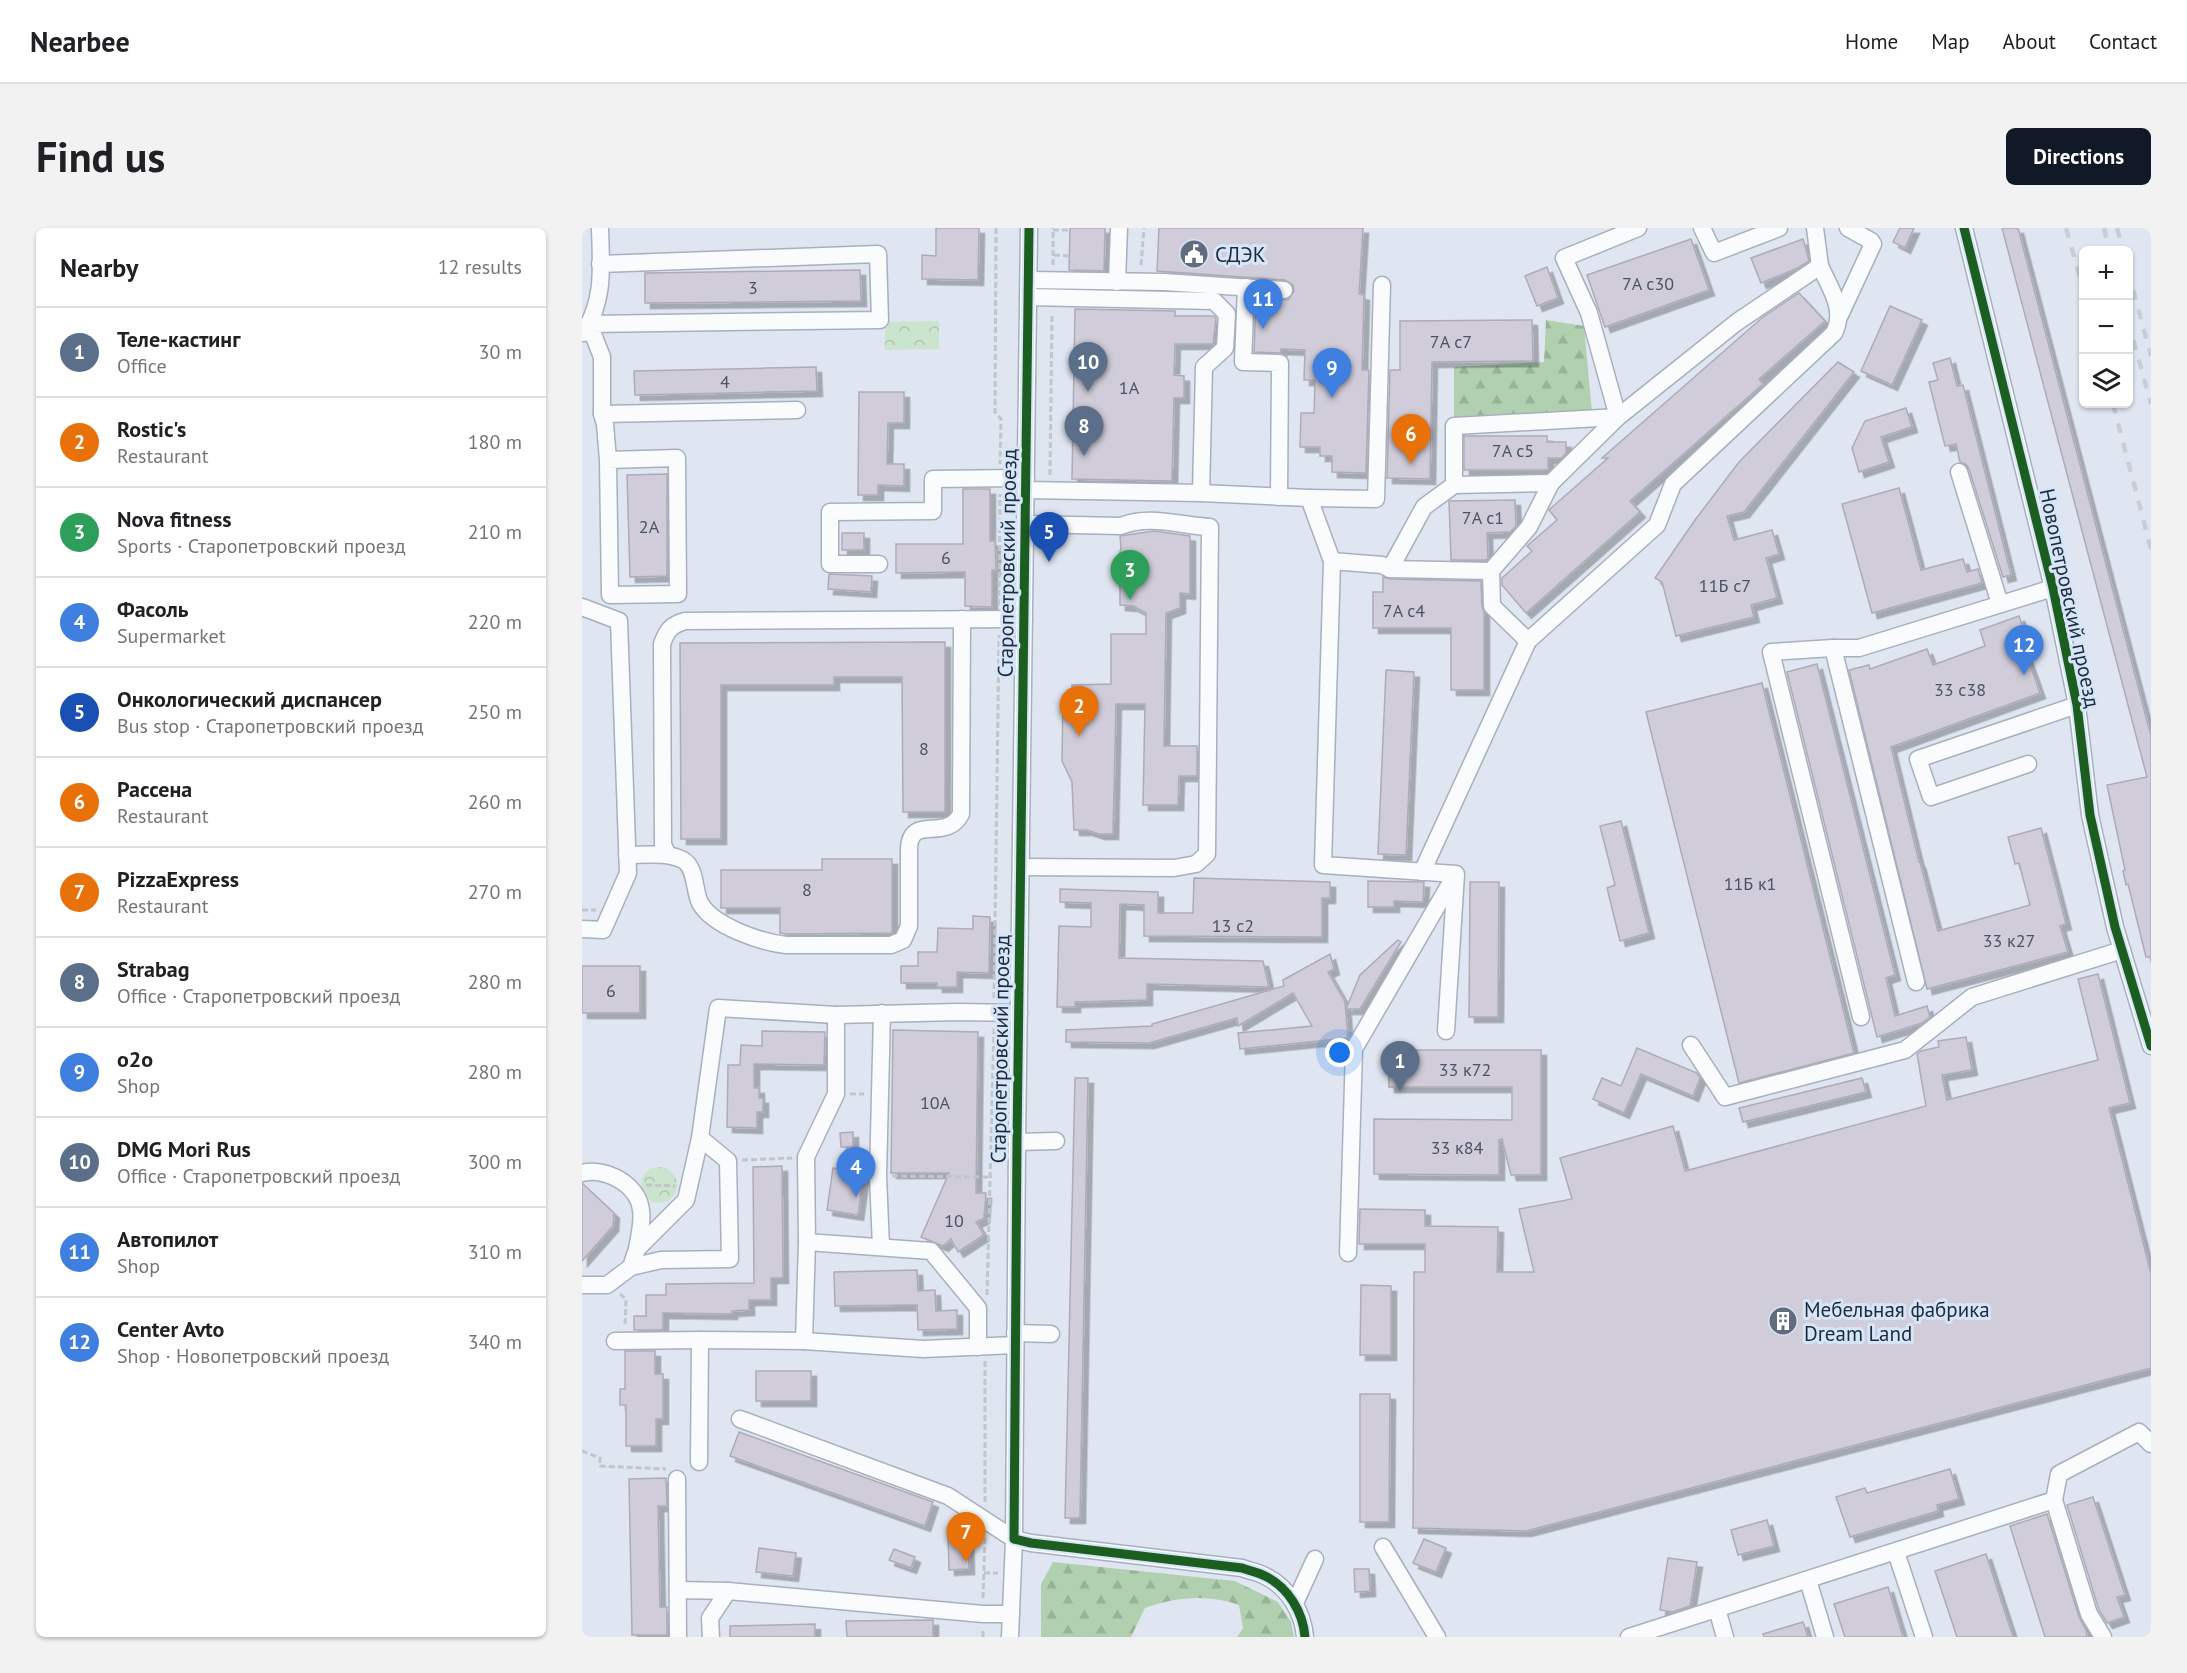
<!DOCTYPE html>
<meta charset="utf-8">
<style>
body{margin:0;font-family:"PT Sans",sans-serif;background:#f2f2f2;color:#202124}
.controls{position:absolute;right:18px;top:18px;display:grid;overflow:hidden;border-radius:9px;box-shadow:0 2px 4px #0004}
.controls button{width:54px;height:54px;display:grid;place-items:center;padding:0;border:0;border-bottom:2px solid #e0e0e0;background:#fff;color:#202124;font:30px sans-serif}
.you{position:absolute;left:758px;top:825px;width:21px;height:21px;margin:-15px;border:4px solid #fff;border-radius:50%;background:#1a73e8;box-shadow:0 0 0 9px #1a73e833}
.badge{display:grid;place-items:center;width:39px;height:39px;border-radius:50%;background:#111827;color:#fff;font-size:20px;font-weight:700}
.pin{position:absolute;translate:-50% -50px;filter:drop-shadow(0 2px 3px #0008)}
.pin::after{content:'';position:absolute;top:32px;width:21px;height:18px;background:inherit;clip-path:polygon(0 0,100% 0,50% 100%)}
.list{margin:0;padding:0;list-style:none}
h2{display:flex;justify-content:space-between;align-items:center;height:78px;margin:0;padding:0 24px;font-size:26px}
h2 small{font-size:20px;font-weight:400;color:#757577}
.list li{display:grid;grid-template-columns:39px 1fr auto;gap:18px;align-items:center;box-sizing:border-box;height:90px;padding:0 24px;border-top:2px solid #e0e0e0}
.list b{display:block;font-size:22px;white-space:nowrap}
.list p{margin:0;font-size:20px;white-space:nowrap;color:#757577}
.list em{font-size:20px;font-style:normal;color:#757577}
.icon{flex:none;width:33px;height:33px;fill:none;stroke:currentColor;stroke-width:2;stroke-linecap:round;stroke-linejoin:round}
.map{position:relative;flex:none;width:1569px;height:1409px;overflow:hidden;border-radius:9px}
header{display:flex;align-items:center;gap:36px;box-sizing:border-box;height:84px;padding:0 30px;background:#fff;border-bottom:2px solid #e0e0e0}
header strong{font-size:28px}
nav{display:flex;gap:33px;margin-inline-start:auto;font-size:21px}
.intro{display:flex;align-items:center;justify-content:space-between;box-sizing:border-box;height:144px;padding:0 36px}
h1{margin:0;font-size:42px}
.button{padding:15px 27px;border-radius:9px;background:#111827;color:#fff;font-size:21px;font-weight:700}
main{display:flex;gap:36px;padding:0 36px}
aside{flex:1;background:#fff;border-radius:9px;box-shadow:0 2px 4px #0004}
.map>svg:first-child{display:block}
.forest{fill:url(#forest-firs)}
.park{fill:url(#park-crowns)}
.building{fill:#d0ccd9;stroke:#aeabb8;stroke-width:1.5;filter:url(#shadow)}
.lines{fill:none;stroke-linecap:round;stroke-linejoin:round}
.minor-casing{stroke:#a7b0be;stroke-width:19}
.path{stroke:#c1c6cb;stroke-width:3;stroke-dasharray:6 3;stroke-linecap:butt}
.minor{stroke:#fafbfd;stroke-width:16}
.rail{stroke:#cbcdd2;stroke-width:4.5;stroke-dasharray:10 10;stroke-linecap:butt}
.cycleway-casing{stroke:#d7e5f9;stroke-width:13}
.cycleway{stroke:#1b5e20;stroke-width:9}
.labels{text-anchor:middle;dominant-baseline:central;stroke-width:6;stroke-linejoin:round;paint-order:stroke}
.number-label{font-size:18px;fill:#4a5365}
.poi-label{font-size:21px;fill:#1e2b3e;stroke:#d7e5f9;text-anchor:start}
.street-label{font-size:21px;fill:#1e2b3e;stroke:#d7e5f9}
</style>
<header>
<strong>Nearbee</strong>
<nav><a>Home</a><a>Map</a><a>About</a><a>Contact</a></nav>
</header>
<div class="intro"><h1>Find us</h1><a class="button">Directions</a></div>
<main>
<aside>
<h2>Nearby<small>12 results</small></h2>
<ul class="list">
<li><span class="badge" style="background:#5c6f8a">1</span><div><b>Теле-кастинг</b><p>Office</p></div><em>30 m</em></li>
<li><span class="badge" style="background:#e8710a">2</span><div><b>Rostic's</b><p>Restaurant</p></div><em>180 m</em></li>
<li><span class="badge" style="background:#2e9e5b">3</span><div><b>Nova fitness</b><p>Sports · Старопетровский проезд</p></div><em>210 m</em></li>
<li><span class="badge" style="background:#3f7fe0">4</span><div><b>Фасоль</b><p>Supermarket</p></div><em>220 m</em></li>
<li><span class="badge" style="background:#1a4fb4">5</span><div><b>Онкологический диспансер</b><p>Bus stop · Старопетровский проезд</p></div><em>250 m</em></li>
<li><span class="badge" style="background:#e8710a">6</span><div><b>Рассена</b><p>Restaurant</p></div><em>260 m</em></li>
<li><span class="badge" style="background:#e8710a">7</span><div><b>PizzaExpress</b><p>Restaurant</p></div><em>270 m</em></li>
<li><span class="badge" style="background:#5c6f8a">8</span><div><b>Strabag</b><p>Office · Старопетровский проезд</p></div><em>280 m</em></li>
<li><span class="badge" style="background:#3f7fe0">9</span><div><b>o2o</b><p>Shop</p></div><em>280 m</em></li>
<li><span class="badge" style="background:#5c6f8a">10</span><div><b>DMG Mori Rus</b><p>Office · Старопетровский проезд</p></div><em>300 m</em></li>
<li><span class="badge" style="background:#3f7fe0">11</span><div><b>Автопилот</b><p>Shop</p></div><em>310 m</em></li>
<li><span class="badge" style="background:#3f7fe0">12</span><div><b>Center Avto</b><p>Shop · Новопетровский проезд</p></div><em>340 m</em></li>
</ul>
</aside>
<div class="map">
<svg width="1569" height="1409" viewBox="0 0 1569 1409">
<defs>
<pattern id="forest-firs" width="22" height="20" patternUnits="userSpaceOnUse" patternTransform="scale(1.5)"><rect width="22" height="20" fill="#b0d0af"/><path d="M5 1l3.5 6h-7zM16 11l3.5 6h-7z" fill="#97b398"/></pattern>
<pattern id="park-crowns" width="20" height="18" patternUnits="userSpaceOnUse" patternTransform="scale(1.5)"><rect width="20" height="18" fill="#cbe4cd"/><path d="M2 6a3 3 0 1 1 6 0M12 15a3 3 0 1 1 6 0" fill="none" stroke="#aec4b1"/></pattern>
<filter id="shadow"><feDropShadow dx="5.5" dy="5.5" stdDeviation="0" flood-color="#0004"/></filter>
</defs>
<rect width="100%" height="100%" fill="#dfe6f1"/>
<g class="forest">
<polygon points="964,92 1002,98 1010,184 872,191 872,139 962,134"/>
<path d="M471,1334L653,1353L696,1374L709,1394L712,1409H655L661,1400L657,1377C626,1366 594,1369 563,1380L549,1409H459V1356Z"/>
</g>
<g class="park">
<polygon points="357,93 357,121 303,122 303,94"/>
<circle cx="77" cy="957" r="18"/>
</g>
<g class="building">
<polygon points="354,0 397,0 396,52 340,51 340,27 354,28"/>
<polygon points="488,0 523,0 522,43 487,42"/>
<polygon points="577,0 781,0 777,66 782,67 780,142 787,142 784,245 750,244 750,228 738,228 738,219 718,219 719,185 732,185 733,152 722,152 723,122 699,121 699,125 672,124 674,71 706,72 712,63 711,57 703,52 575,43"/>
<polygon points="1318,0 1332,0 1323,20 1311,14"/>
<polygon points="1420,0 1436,0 1569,508 1569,729 1564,729 1546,656 1544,657 1541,643 1543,642 1525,557 1565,549"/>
<polygon points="1109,11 1127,62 1023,99 1005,47"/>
<polygon points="1221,11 1227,33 1216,40 1179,55 1169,30"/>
<polygon points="965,39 976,70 955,78 943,48"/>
<polygon points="278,42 279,73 63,75 63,45"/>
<polygon points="1217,65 1243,93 1177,151 1181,156 1048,273 1058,284 944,385 920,357 920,350 950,323 945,318 975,292 967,282 968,281 1026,230 1020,230 1181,89"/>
<polygon points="1308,78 1340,92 1310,157 1279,143"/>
<polygon points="493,81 593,83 593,88 632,88 634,90 631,116 593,116 592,147 602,148 602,170 592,170 590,253 490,251"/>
<polygon points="950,92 951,133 850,134 848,251 805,250 808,142 818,142 818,93"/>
<polygon points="1368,130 1375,158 1381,157 1429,347 1421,349 1387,241 1384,236 1378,234 1374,216 1363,218 1347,154 1356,152 1351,135"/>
<polygon points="1256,134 1272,144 1162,284 1145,288 1152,312 1190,302 1197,326 1184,330 1195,370 1169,377 1172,389 1094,408 1080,354 1073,350 1113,292 1157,234"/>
<polygon points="234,139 235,163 53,167 52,143"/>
<polygon points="277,164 322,164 322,195 306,195 305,236 322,236 322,258 296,257 296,267 276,267"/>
<polygon points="1324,180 1330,199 1299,209 1307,234 1277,244 1270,220 1283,193"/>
<polygon points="882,208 965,208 965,214 984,214 984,225 980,230 966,230 966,242 882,242"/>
<polygon points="85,246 85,348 48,349 45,247"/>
<polygon points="1317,260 1339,342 1381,331 1385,344 1396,341 1400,355 1290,385 1260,276"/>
<polygon points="381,261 408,261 408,313 413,313 414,342 410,342 410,379 383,378 383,344 314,345 314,316 381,316"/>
<polygon points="933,272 934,298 928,304 905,305 906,330 904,332 869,332 867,273"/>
<polygon points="572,303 608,308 608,366 598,365 598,380 584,385 582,518 615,518 615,548 597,548 596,577 561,577 563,476 534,476 531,606 517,606 505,602 492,602 490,554 480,533 481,470 490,470 490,457 529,456 529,406 564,406 564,385 551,378 538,377 538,360 534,342 539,320 538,308"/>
<rect x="260" y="305" width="22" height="17"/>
<polygon points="247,346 290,348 289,364 246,361"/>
<polygon points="801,349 808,351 899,353 900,378 902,384 902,462 869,462 869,400 791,400 791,364 801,364"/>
<polygon points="1437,388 1443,404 1437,406 1458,465 1309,519 1337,634 1338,634 1356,703 1448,677 1437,635 1433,636 1426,609 1459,600 1484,696 1478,698 1486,724 1345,761 1267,442 1287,437 1288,441 1345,421 1351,437 1403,418 1398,402"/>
<polygon points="363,414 363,584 321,584 320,449 252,449 252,457 139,457 139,611 99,611 98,415"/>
<polygon points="1235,436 1313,747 1304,750 1313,788 1345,778 1348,789 1340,795 1295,809 1205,444"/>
<polygon points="804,442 832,444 824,627 796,626"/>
<polygon points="1180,455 1272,825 1157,855 1064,484"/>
<polygon points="1039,593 1067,705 1038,713 1025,660 1033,657 1018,598"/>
<polygon points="240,631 310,631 310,705 205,706 198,705 198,680 139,680 139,642 240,642"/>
<polygon points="612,650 748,654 748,670 740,670 740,709 562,708 562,677 538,676 537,730 681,733 687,759 565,756 565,772 493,774 493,779 475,779 477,698 509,699 509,675 478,674 478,661 576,664 576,685 611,685"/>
<polygon points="786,653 842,654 841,674 812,673 812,679 786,679"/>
<polygon points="888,654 917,654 916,789 887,789"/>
<polygon points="391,688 408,689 407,745 375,744 375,759 355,759 355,755 319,755 319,738 336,738 336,724 355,724 356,700 391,701"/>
<polygon points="816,712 819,714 778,781 764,781 778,747"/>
<polygon points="748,726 752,741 746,744 763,774 766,810 658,821 656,805 730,798 711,765 656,798 655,790 567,815 484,814 484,802 570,798 570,796 702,758 701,752"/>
<rect x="0" y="738" width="58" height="47"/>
<polygon points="1516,746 1548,875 1527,880 1569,1046 1569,1140 944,1303 831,1300 832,1044 843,1044 843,1016 777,1016 778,981 843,982 843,998 916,999 915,1044 952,1044 937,981 990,971 978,930 1091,898 1103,943 1344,878 1335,826 1339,823 1357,819 1356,813 1384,809 1390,842 1360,847 1365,872 1516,832 1496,751"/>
<polygon points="311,802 396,804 394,965 404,965 402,990 394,994 402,1007 376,1024 369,1011 361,1018 339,1009 367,945 309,945"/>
<polygon points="180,803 243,804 242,837 172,836 172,860 177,860 177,870 181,870 181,884 175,884 175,900 145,899 146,837 158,837 159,817 180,818"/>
<polygon points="1055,820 1115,845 1118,850 1111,868 1059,846 1042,885 1011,871 1020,850 1039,858"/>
<polygon points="807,822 959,822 959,947 929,947 920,911 917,912 917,947 792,946 792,891 930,892 930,859 807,859"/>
<polygon points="493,850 506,850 498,1290 483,1290"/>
<polygon points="1280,850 1284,864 1161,894 1157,880"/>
<polygon points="271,904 271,919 259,919 258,905"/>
<polygon points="200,938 201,1050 189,1050 189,1072 167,1072 167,1082 150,1083 150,1086 81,1085 81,1102 52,1102 52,1088 64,1088 64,1067 84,1067 84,1056 172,1055 171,939"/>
<polygon points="251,940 282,945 276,987 245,982"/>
<polygon points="0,955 32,985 31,998 0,1033"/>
<polygon points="335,1042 336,1063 353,1062 354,1083 375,1082 375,1101 336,1102 335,1077 253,1078 252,1044"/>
<polygon points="779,1057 809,1058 809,1127 778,1127"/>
<polygon points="43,1123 73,1123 73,1146 81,1146 81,1191 74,1191 74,1218 44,1218 44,1177 38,1177 38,1161 43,1161"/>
<rect x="174" y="1143" width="55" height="30"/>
<polygon points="778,1166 808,1166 807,1294 778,1294"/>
<polygon points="157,1204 351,1274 343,1298 148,1228"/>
<polygon points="1368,1241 1377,1271 1355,1277 1356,1283 1268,1309 1254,1269 1283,1260 1285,1265"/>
<polygon points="84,1250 85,1278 76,1278 78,1379 85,1379 85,1407 50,1407 47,1251"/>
<polygon points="1511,1269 1543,1367 1535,1369 1542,1389 1525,1395 1517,1382 1485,1277"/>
<polygon points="1465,1286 1497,1389 1504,1402 1505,1409 1463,1409 1428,1298"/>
<polygon points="1185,1292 1192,1318 1156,1327 1149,1302"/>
<polygon points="386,1302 387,1341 367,1342 366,1303"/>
<polygon points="842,1311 864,1320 854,1344 831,1335"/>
<polygon points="177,1320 214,1325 211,1348 174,1344"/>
<polygon points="312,1321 333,1329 329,1340 307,1332"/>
<polygon points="1404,1326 1431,1409 1375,1409 1353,1343"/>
<polygon points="1086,1330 1115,1334 1108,1378 1090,1384 1078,1382"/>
<polygon points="772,1341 787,1341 788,1363 773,1364"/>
<polygon points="1306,1359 1321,1409 1263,1409 1252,1376"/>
<polygon points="351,1392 351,1409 265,1409 264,1393"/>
<polygon points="1221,1394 1226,1409 1182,1409 1181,1406"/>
<polygon points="233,1396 233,1409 148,1409 148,1398"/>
</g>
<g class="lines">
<g class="minor-casing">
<g id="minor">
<path d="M447,0L435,914L432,1311L449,1315L660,1340C668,1343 676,1344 683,1348C706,1359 721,1384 723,1409"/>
<polyline points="1120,0 1132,25 1197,0"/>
<polyline points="1233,0 1238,38"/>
<polyline points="1382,0 1471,360 1495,477 1508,587 1533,699 1569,818"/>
<polyline points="18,36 296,26 298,92 7,96 20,129 20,186 23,196 26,232 28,367 96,366 95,230 26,232"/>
<polyline points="447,52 582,54 702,62"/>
<polyline points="535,54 537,0"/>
<polyline points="664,59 661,134 698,135 697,269"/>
<polyline points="446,69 632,73 645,86 643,120 622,139 619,265"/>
<polyline points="1258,87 1291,16 1289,13 1266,0"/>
<path d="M2,105C23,69 19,40 18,0"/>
<polyline points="20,186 215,182"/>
<polyline points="1377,244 1418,376"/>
<polyline points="872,257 872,198 1036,189 1007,85 982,30 1056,0"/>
<polyline points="444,262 619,265 727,270 750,333 741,637 874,646 864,803"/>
<polyline points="727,270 794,271 800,57"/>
<path d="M750,333L800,337L808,341L909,343L947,299L969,255L1036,189L1155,94L1238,38C1248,60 1264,82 1252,105L1091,256L1075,297L946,413L910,378L909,343"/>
<polyline points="297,336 248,336 248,284 351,283 351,251 444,250"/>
<polyline points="808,341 842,279 872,257 969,255"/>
<polyline points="0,379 37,393 46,645 21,702 0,701"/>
<polyline points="1251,420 1334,754"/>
<polyline points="1446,536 1349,569 1336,531 1495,477"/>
<path d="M45,627C63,627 85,624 101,632C114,639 112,663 118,675C131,698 178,714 204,717H309L321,712L327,698V621C328,585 364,615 379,586L380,391"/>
<path d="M86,627L81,617L80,416C85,402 89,397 103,393L442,391"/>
<path d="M439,639L592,640L614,636L625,626L628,299C600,298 567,286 539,298L443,296"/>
<polyline points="840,644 946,413"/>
<polyline points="1279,789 1189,424 1251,420 1277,420 1471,360"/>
<polyline points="1109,817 1143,869 1323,822 1390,769 1540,722"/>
<polyline points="435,914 474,913"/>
<path d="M0,945C23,939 56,956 59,982C61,994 57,1009 55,1021"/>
<polyline points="225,1014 349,1023 396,1080 396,1119"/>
<polyline points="299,1019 296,948 300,785"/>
<polyline points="766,1025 772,821 872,649"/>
<polyline points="49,1039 79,1032 148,1031 146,933 118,910"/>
<polyline points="0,1057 25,1057 49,1039 55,1021 104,972 118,910 136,780 254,787 376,784 437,785"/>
<polyline points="433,1105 469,1106"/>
<polyline points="33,1113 118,1112"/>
<polyline points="222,1113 341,1121 433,1117"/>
<polyline points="158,1191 366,1268 432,1311 428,1409"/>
<polyline points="117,1234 118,1112 222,1113 225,1014 224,929 254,866 254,787"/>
<polyline points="95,1251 96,1409"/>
<polyline points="801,1319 855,1409"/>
<polyline points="1314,1324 1342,1409"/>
<polyline points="1226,1352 1243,1409"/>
<polyline points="96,1362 146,1363"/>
<polyline points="713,1375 733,1331"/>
<polyline points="1135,1381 1143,1409"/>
<polyline points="129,1409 128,1390 146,1363 401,1386 429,1386"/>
<polyline points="1047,1409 1472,1272"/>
<polyline points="1521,1409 1507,1386 1472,1272 1477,1246 1557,1204 1569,1216"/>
</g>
</g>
<g class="path">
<polyline points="414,0 413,184 419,191 418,236"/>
<polyline points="471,2 488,2"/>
<polyline points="0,3 0,0"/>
<polyline points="472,27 488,28"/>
<polyline points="471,37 471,0"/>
<polyline points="559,37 562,0"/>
<polyline points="468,247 470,86"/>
<polyline points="417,377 418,266"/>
<polyline points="0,682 14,682"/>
<polyline points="412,770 417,407"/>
<polyline points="268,866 282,866"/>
<polyline points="160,932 210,930"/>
<polyline points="310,948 410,949"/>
<polyline points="64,957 93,958"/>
<polyline points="38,1066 44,1071 43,1099"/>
<polyline points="405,1067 412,800"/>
<polyline points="403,1133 403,1274"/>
<polyline points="0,1223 18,1230 18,1238 84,1241"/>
<polyline points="402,1345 416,1345"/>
<polyline points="401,1370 403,1310"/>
<polyline points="401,1409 401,1400"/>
</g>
<use href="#minor" class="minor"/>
<g class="rail">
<polyline points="1484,0 1502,64"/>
<polyline points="1522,0 1527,22"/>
<polyline points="1535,0 1541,22"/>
<polyline points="1546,43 1569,128"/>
<polyline points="1546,93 1569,176"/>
<polyline points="1531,176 1569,321"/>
</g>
<g class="cycleway-casing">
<g id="cycleway">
<path d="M447,0L435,914L432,1311L449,1315L660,1340C668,1343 676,1344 683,1348C706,1359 721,1384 723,1409"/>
<polyline points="1382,0 1471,360 1495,477 1508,587 1533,699 1569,818"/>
</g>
</g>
<use href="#cycleway" class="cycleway"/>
</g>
<defs>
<g id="civic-disc" transform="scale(1.5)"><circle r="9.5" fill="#626c7d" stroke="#d7e5f9"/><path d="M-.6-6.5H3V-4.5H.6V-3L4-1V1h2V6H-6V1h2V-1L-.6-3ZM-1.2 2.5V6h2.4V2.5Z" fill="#fff"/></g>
<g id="building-disc" transform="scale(1.5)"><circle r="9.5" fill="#626c7d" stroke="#d7e5f9"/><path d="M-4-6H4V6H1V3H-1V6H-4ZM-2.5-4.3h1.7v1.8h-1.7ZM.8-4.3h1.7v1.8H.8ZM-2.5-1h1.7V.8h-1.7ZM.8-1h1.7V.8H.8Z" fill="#fff"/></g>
</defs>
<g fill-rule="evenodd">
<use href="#civic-disc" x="612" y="26"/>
<use href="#building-disc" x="1201" y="1093"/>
</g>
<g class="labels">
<g class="number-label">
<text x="1066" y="55">7А с30</text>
<text x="171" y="59">3</text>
<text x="869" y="113">7А с7</text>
<text x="143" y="153">4</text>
<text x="547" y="159">1А</text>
<text x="931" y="222">7А с5</text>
<text x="901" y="289">7А с1</text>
<text x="67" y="298">2А</text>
<text x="364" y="329">6</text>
<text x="1143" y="357">11Б с7</text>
<text x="822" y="382">7А с4</text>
<text x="1378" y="461">33 с38</text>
<text x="342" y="520">8</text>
<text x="1168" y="655">11Б к1</text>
<text x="225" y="661">8</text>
<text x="651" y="697">13 с2</text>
<text x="1427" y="712">33 к27</text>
<text x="29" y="762">6</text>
<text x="883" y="841">33 к72</text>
<text x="353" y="874">10А</text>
<text x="875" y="919">33 к84</text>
<text x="372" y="992">10</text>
</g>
<g class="poi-label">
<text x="633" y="26">СДЭК</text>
<text x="1222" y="1081">Мебельная фабрика<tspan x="1222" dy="24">Dream Land</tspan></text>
</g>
<g class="street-label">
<text transform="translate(425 335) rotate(-89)">Старопетровский проезд</text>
<text transform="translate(1488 370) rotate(78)">Новопетровский проезд</text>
<text transform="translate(418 821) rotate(-89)">Старопетровский проезд</text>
</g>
</g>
</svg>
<div class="controls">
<button>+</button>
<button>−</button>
<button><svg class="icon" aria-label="layers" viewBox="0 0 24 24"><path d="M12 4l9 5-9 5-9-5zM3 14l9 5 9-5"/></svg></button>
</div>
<div class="you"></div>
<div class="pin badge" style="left:818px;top:863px;background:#5c6f8a">1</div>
<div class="pin badge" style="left:497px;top:508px;background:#e8710a">2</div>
<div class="pin badge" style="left:548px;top:372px;background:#2e9e5b">3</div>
<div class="pin badge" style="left:274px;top:969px;background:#3f7fe0">4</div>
<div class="pin badge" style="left:467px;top:334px;background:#1a4fb4">5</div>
<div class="pin badge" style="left:829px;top:236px;background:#e8710a">6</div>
<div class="pin badge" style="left:384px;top:1334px;background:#e8710a">7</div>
<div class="pin badge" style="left:502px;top:228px;background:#5c6f8a">8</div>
<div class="pin badge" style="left:750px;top:170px;background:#3f7fe0">9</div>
<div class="pin badge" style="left:506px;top:164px;background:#5c6f8a">10</div>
<div class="pin badge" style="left:681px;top:101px;background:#3f7fe0">11</div>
<div class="pin badge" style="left:1442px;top:447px;background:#3f7fe0">12</div>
</div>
</main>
